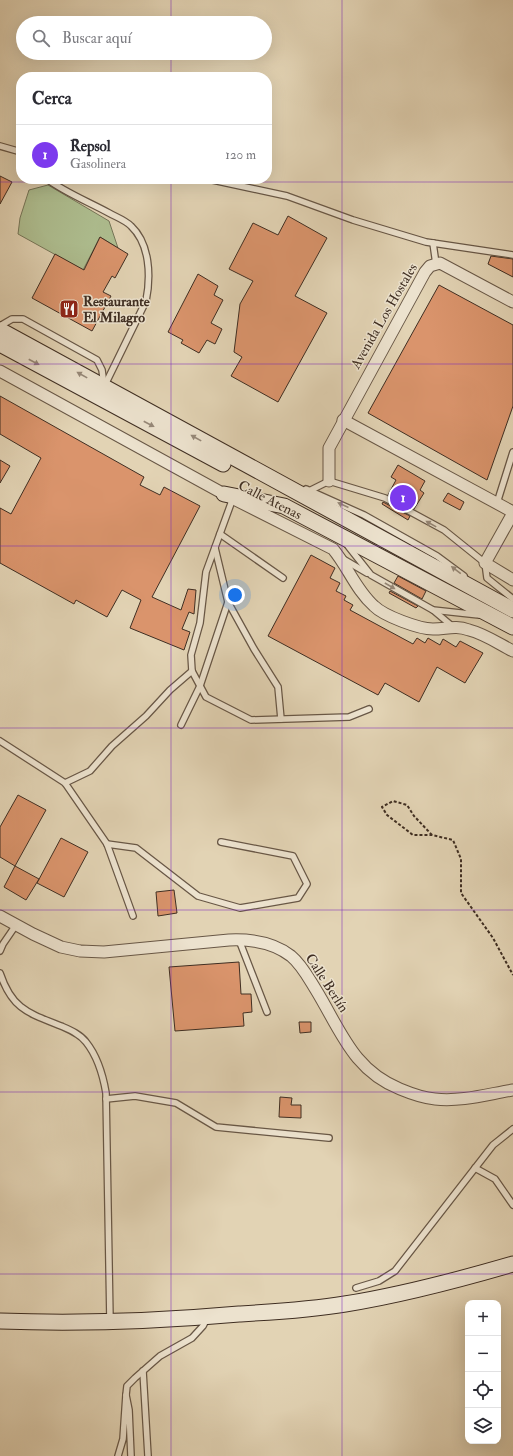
<!DOCTYPE html>
<html lang="es">
<meta charset="utf-8">
<style>
body{margin:0;font-family:"IM FELL Double Pica",serif;background:#f7f7f7;color:#2b2b33}
.controls{position:absolute;right:12px;bottom:12px;display:grid;overflow:hidden;border-radius:8px;box-shadow:0 4px 16px #0002}
.controls button{width:36px;height:36px;display:grid;place-items:center;padding:0;border:0;border-bottom:1px solid #e1e1e2;background:#fff;color:#2b2b33;font:20px sans-serif}
.you{position:absolute;left:235px;top:595px;width:14px;height:14px;margin:-10px;border:3px solid #fff;border-radius:50%;background:#1a73e8;box-shadow:0 0 0 6px #1a73e833}
.badge{display:grid;place-items:center;width:26px;height:26px;border-radius:50%;background:#7c3aed;color:#fff;font-size:13px;font-weight:700}
.pin{position:absolute;translate:-50% -50%;border:2px solid #fff;box-shadow:0 1px 4px #0006}
.list{margin:0;padding:0;list-style:none}
h2{display:flex;justify-content:space-between;align-items:center;height:52px;margin:0;padding:0 16px;font-size:17px}
h2 small{font-size:13px;font-weight:400;color:#7c7c81}
.list li{display:grid;grid-template-columns:26px 1fr auto;gap:12px;align-items:center;box-sizing:border-box;height:60px;padding:0 16px;border-top:1px solid #e1e1e2}
.list b{display:block;font-size:15px;white-space:nowrap}
.list p{margin:0;font-size:13px;white-space:nowrap;color:#7c7c81}
.list em{font-size:13px;font-style:normal;color:#7c7c81}
.icon{flex:none;width:22px;height:22px;fill:none;stroke:currentColor;stroke-width:2;stroke-linecap:round;stroke-linejoin:round}
.map{position:relative;flex:none;width:513px;height:1456px;overflow:hidden}
.search{position:absolute;background:#fff;box-shadow:0 4px 16px #0002;left:16px;top:16px;width:256px;height:44px;display:flex;align-items:center;gap:10px;box-sizing:border-box;padding:0 14px;border-radius:22px;color:#7c7c81;font-size:15px}
.panel{position:absolute;background:#fff;box-shadow:0 4px 16px #0002;left:16px;top:72px;width:256px;height:112px;border-radius:16px}
.map>svg:first-child{display:block}
.green{fill:#aebe90;stroke:#767659}
.building{fill:#da946c;stroke:#3f2e22}
.lines{fill:none;stroke-linecap:round;stroke-linejoin:round}
.lane-casing{stroke:#685746;stroke-width:8}
.street-casing{stroke:#685746;stroke-width:13}
.secondary-casing{stroke:#3f2e22;stroke-width:17}
.path{stroke:#3f2e22;stroke-width:2;stroke-dasharray:3 2;stroke-linecap:butt}
.lane{stroke:#ece2ce;stroke-width:5.5}
.street{stroke:#ece2ce;stroke-width:11}
.secondary{stroke:#ece2ce;stroke-width:15}
.oneway{fill:#968878}
.grid{fill:none;stroke:#7b2cbf;stroke-width:1;stroke-opacity:0.55}
.labels{text-anchor:middle;dominant-baseline:central;stroke-width:3;stroke-linejoin:round;paint-order:stroke}
.poi-label{font-size:14px;font-weight:bold;fill:#3f2e22;stroke:#ece2ce;text-anchor:start}
.street-label{font-size:14px;fill:#3f2e22;stroke:#ece2ce}
</style>
<div class="map">
<svg width="513" height="1456" viewBox="0 0 513 1456">
<rect width="100%" height="100%" fill="#e2d3b4"/>
<filter id="stains"><feTurbulence type="fractalNoise" baseFrequency=".005" numOctaves="4"/><feColorMatrix values="0 0 0 0 .2 0 0 0 0 .09 0 0 0 0 .02 0 0 0 .5 -.17"/></filter>
<radialGradient id="worn" r=".72"><stop offset=".6" stop-color="#630" stop-opacity="0"/><stop offset="1" stop-color="#630" stop-opacity=".3"/></radialGradient>
<polygon class="green" points="48,185 109,221 118,248 100,237 83,270 18,234 20,218 29,190"/>
<g class="building">
<polygon points="0,176 12,182 0,204"/>
<polygon points="288,216 327,238 295,296 327,313 278,402 231,376 242,357 234,352 240,304 253,281 229,269 253,223 278,235"/>
<polygon points="100,237 128,254 115,278 112,276 103,292 111,296 92,331 32,298 55,254 84,270"/>
<polygon points="491,256 513,259 513,277 488,264"/>
<polygon points="198,274 218,286 214,295 223,300 211,323 222,329 215,344 207,340 199,353 181,343 183,340 168,332"/>
<polygon points="439,285 513,325 513,406 487,480 368,413"/>
<polygon points="0,396 144,477 140,485 160,495 164,487 200,506 152,597 181,610 188,589 196,590 194,614 189,612 182,629 190,632 184,650 130,628 141,600 122,590 107,617 76,600 74,604 0,563 0,508 11,514 41,458 0,434"/>
<polygon points="0,460 10,466 0,483"/>
<polygon points="398,465 425,481 420,490 424,493 414,509 388,495 396,480 391,477"/>
<polygon points="448,493 464,502 460,510 443,501"/>
<polygon points="383,502 410,516 408,520 382,504"/>
<polygon points="311,555 335,568 330,578 340,583 336,591 346,596 344,600 353,605 350,610 413,644 417,638 425,643 428,638 440,645 443,639 456,647 460,641 483,653 465,683 437,667 419,702 385,683 378,695 268,636"/>
<polygon points="398,576 426,591 422,599 394,583"/>
<polygon points="390,591 418,606 416,608 389,593"/>
<polygon points="18,795 46,810 15,866 0,857 0,827"/>
<polygon points="61,838 88,852 64,897 37,883"/>
<polygon points="15,866 39,879 26,900 4,887"/>
<polygon points="174,890 177,913 158,916 156,892"/>
<polygon points="239,962 241,994 251,994 252,1012 243,1013 244,1026 175,1031 169,967"/>
<polygon points="299,1022 311,1022 311,1032 300,1033"/>
<polygon points="280,1097 292,1098 291,1105 301,1105 301,1118 279,1117"/>
</g>
<g class="lines">
<g class="lane-casing">
<g id="lane">
<polyline points="0,146 21,152"/>
<path d="M47,179C66,193 89,202 109,213C116,217 125,220 131,226C150,244 151,276 146,301L104,387"/>
<polyline points="208,179 287,196 353,220 426,242 513,255"/>
<polyline points="433,243 436,264"/>
<polyline points="0,326 12,319 23,319 97,360 102,370 104,385"/>
<polyline points="306,489 364,515 437,556 464,576"/>
<polyline points="309,491 329,481 385,498 444,530 485,563 487,578 513,599"/>
<polyline points="233,498 206,572 200,623 191,655 192,671 206,697 251,720 349,717 369,709"/>
<polyline points="497,503 513,452"/>
<polyline points="220,534 283,578"/>
<polyline points="348,546 371,575 433,610 479,615"/>
<polyline points="343,559 367,573"/>
<polyline points="228,602 254,649 278,687 281,719"/>
<polyline points="433,610 452,626"/>
<polyline points="181,725 200,686 228,602 215,548"/>
<polyline points="0,741 65,783 107,844 133,916"/>
<polyline points="65,783 90,771 112,746 146,716 170,690 192,671"/>
<polyline points="107,844 136,848 198,896 240,908 298,898 307,884 293,856 221,842"/>
<polyline points="239,940 267,1012"/>
<polyline points="0,951 3,944 16,925"/>
<path d="M0,973C12,1009 28,1013 61,1026C70,1030 80,1034 86,1042C98,1057 103,1075 106,1093L110,1321"/>
<polyline points="106,1099 135,1096 176,1103 216,1127 329,1138"/>
<polyline points="475,1168 495,1179 513,1205"/>
<polyline points="356,1288 379,1281 395,1271 493,1145 513,1129"/>
<polyline points="143,1371 148,1456"/>
<polyline points="126,1395 127,1386 135,1378 160,1356 192,1338 203,1326 207,1318"/>
<polyline points="118,1456 123,1439 126,1395 129,1410 131,1456"/>
</g>
</g>
<g class="street-casing">
<g id="street">
<path d="M0,371L224,494L333,549C348,567 356,590 374,606C384,616 419,629 433,629C447,629 455,625 469,630C485,634 499,644 513,651"/>
<polyline points="343,420 513,512"/>
<polyline points="329,481 329,448 425,272 430,266 440,263 513,302"/>
<polyline points="513,513 485,563 513,580"/>
<path d="M0,916L33,934L61,947L80,951L104,952L229,940C251,939 273,942 291,956C302,965 309,979 316,990C341,1031 353,1070 400,1089C412,1094 423,1098 435,1099C461,1102 488,1094 513,1090"/>
</g>
</g>
<g class="secondary-casing">
<g id="secondary">
<polyline points="0,330 513,610"/>
<polyline points="0,344 223,464"/>
<polyline points="224,494 284,506 513,627"/>
<path d="M0,1321C80,1324 160,1321 239,1314C274,1312 310,1310 345,1304C402,1295 458,1280 513,1264"/>
</g>
</g>
<polyline class="path" points="432,835 414,816 407,805 393,801 382,807 387,815 413,835 432,835 453,840 461,859 461,893 493,938 513,975"/>
<use href="#lane" class="lane"/>
<use href="#street" class="street"/>
<use href="#secondary" class="secondary"/>
</g>
<defs><path id="oneway-solid" d="M-6-.8H1V-3.2L6.5 0L1 3.2V.8H-6Z"/></defs>
<g class="oneway">
<use href="#oneway-solid" transform="translate(34 362) rotate(28)"/>
<use href="#oneway-solid" transform="translate(82 375) rotate(-151)"/>
<use href="#oneway-solid" transform="translate(149 424) rotate(28)"/>
<use href="#oneway-solid" transform="translate(196 438) rotate(-151)"/>
<use href="#oneway-solid" transform="translate(343 505) rotate(-156)"/>
<use href="#oneway-solid" transform="translate(431 524) rotate(-151)"/>
<use href="#oneway-solid" transform="translate(456 570) rotate(-143)"/>
<use href="#oneway-solid" transform="translate(390 586) rotate(30)"/>
</g>
<path class="grid" d="M171,0V23M342,0V1456M171,53V77M171,179V1456M0,182H513M0,364H513M0,546H513M0,728H513M0,910H513M0,1092H513M0,1274H513"/>
<defs>
<g id="restaurant-square" transform="scale(1)"><rect x="-9" y="-9" width="18" height="18" rx="4" fill="#8f2418" stroke="#ece2ce"/><path d="M-5-6h1v4h1v-4h1v4h1v-4h1v5L-1.5 .5V6h-2V.5L-5-1ZM5-6V6H3V1.5H1.5Q1.5-4 5-6Z" fill="#fff"/></g>
</defs>
<g fill-rule="evenodd">
<use href="#restaurant-square" x="69" y="309"/>
</g>
<g class="labels">
<g class="poi-label">
<text x="83" y="301">Restaurante<tspan x="83" dy="16">El Milagro</tspan></text>
</g>
<g class="street-label">
<text transform="translate(384 316) rotate(-60)">Avenida Los Hostales</text>
<text transform="translate(270 500) rotate(27)">Calle Atenas</text>
<text transform="translate(327 983) rotate(57)">Calle Berlín</text>
</g>
</g>
<rect width="100%" height="100%" filter="url(#stains)"/>
<rect width="100%" height="100%" fill="url(#worn)"/>
</svg>
<div class="controls">
<button>+</button>
<button>−</button>
<button><svg class="icon" aria-label="locate" viewBox="0 0 24 24"><circle cx="12" cy="12" r="6"/><path d="M12 2v4M12 18v4M2 12h4M18 12h4"/></svg></button>
<button><svg class="icon" aria-label="layers" viewBox="0 0 24 24"><path d="M12 4l9 5-9 5-9-5zM3 14l9 5 9-5"/></svg></button>
</div>
<div class="you"></div>
<div class="pin badge" style="left:403px;top:498px">1</div>
<div class="search"><svg class="icon" aria-label="search" viewBox="0 0 24 24"><circle cx="10" cy="10" r="6"/><path d="M15 15l6 6"/></svg>Buscar aquí</div>
<section class="panel">
<h2>Cerca<small></small></h2>
<ul class="list">
<li><span class="badge">1</span><div><b>Repsol</b><p>Gasolinera</p></div><em>120 m</em></li>
</ul>
</section>
</div>
